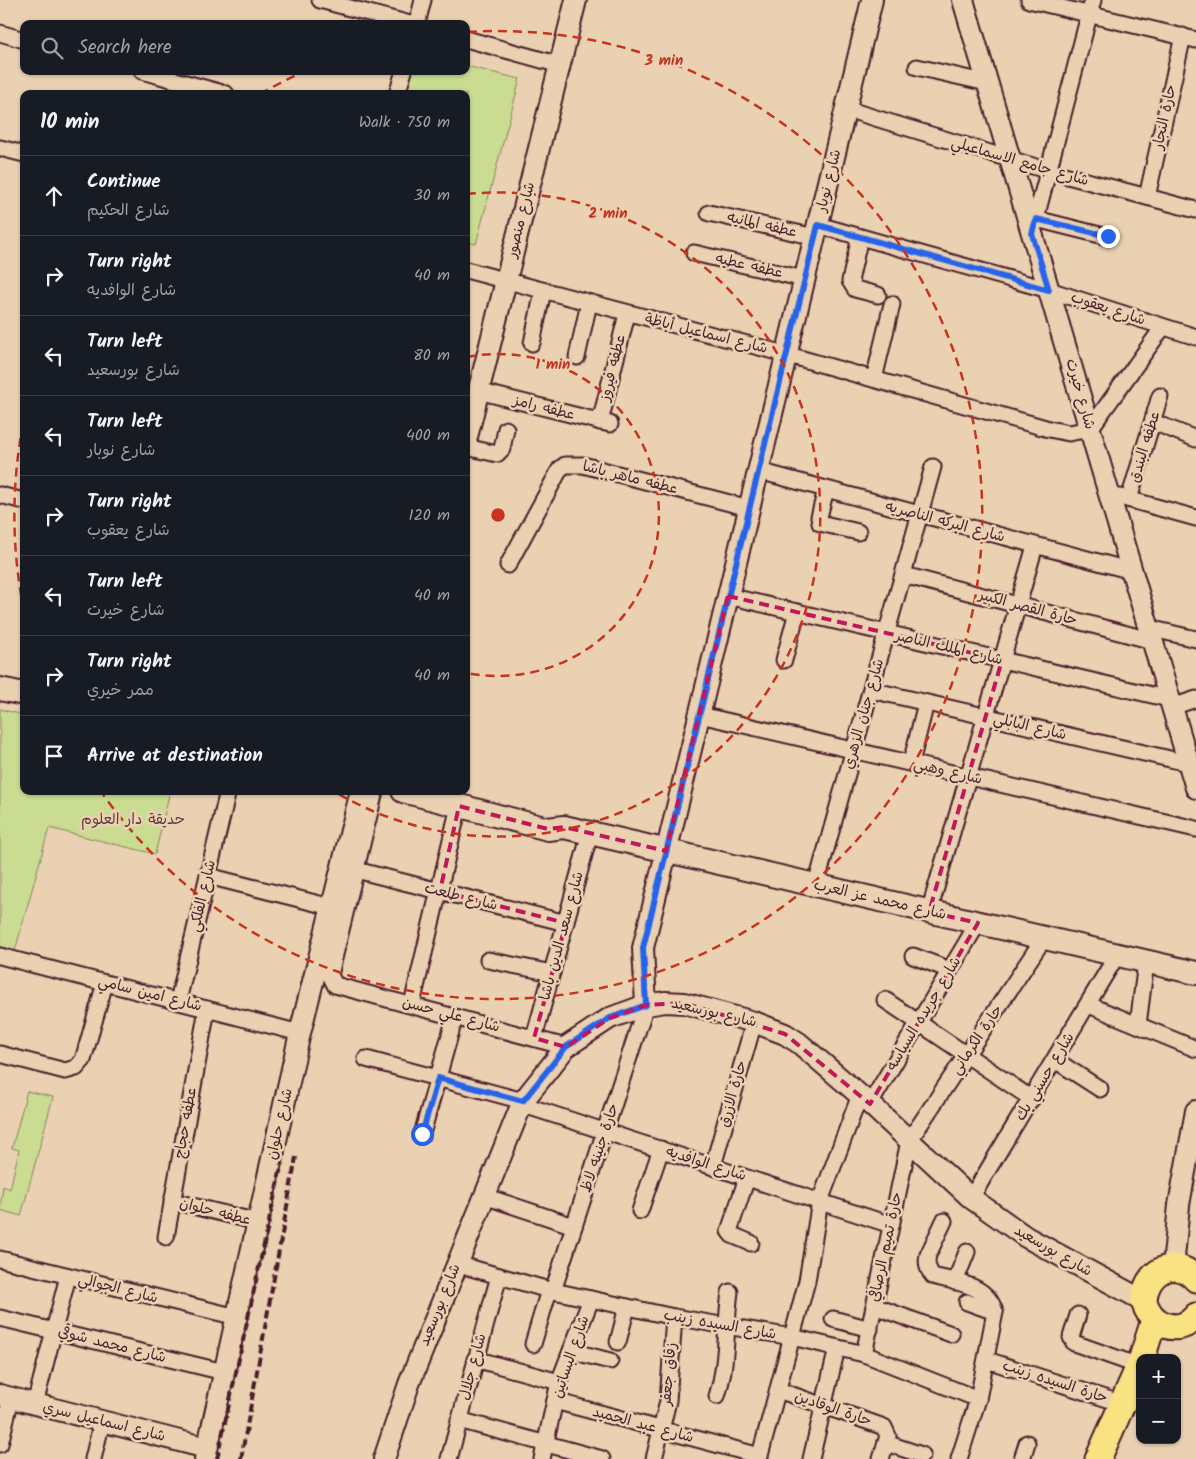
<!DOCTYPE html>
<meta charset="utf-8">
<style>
body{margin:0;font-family:Kalam,"Playpen Sans Arabic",sans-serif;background:#242831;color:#f1f3f6}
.controls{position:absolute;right:15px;bottom:15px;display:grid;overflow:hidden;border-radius:10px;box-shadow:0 1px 4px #0004}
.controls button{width:45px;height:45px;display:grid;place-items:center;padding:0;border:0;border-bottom:1px solid #363941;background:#171b24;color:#f1f3f6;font:25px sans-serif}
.stop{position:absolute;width:15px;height:15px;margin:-11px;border:4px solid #2563eb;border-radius:50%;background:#fff}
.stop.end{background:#2563eb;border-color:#fff;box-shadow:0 1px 5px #0008}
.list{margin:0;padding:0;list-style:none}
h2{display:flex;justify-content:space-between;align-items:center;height:65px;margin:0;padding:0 20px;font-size:21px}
h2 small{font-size:16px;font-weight:400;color:#9ea1a6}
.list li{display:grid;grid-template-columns:32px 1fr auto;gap:15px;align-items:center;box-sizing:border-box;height:80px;padding:0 20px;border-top:1px solid #363941}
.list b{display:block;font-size:19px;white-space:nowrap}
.list p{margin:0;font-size:16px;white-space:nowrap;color:#9ea1a6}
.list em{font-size:16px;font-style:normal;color:#9ea1a6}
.icon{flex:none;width:28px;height:28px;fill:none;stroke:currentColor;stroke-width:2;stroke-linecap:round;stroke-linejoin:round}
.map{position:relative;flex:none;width:1196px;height:1459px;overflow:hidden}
.search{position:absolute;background:#171b24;box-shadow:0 1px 4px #0004;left:20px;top:20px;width:450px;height:55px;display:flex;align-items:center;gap:12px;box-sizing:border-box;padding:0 18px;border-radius:10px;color:#9ea1a6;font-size:19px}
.panel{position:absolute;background:#171b24;box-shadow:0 1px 4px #0004;left:20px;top:90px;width:450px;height:705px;border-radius:10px}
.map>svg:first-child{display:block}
.green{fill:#c9dc91;stroke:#8a7e5e}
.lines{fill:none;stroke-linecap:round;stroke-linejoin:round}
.minor-casing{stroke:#4a1f2b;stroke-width:19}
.tertiary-casing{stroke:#4a1f2b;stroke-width:24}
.secondary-casing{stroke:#4a1f2b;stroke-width:26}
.primary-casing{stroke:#4a1f2b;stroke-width:29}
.minor{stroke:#ead1b2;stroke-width:15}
.tertiary{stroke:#ead1b2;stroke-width:20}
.secondary{stroke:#ead1b2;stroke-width:22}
.primary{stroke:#f8e281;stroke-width:25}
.rail{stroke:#4a1f2b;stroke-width:4;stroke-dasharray:8 4;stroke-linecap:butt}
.route{stroke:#2563eb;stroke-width:6}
.marked{fill:none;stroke:#c2185b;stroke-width:4;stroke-dasharray:10 6;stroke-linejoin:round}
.ring{fill:none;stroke:#c8321e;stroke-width:2.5;stroke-dasharray:9 6}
.labels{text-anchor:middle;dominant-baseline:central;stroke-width:5;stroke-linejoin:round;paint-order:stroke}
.street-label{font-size:15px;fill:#4a1f2b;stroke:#ead1b2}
.park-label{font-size:15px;fill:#5d3b3a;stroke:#ead1b2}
.centre{fill:#c8321e;stroke:#ead1b2;stroke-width:2.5}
.ring-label{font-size:15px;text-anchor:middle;font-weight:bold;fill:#c8321e;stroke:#ead1b2;stroke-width:5;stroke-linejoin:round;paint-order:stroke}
</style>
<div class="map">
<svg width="1196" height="1459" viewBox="0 0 1196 1459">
<rect width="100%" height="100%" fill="#ead1b2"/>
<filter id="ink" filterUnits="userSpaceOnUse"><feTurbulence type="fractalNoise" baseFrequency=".02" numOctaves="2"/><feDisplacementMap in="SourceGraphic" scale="10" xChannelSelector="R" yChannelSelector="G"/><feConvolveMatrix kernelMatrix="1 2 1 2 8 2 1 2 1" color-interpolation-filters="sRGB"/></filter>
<g filter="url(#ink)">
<g class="green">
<polygon points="466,66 520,79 476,244 466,242 466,94 401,94 407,71 466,71"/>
<polygon points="0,709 24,715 24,791 170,791 155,854 49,828 15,951 0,946"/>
<polygon points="27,1091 53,1097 21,1216 0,1210 3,1186 10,1189 19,1150 12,1148"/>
</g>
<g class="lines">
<g class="minor-casing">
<g id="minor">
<polyline points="320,0 410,24"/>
<polyline points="1029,0 1196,40"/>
<polyline points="417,24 423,0"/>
<polyline points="0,33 24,40"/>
<polyline points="466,39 560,65"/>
<polyline points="917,67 987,83"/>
<polyline points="142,71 226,94"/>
<polyline points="397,94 404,71"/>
<polyline points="846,109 1049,171 1196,210"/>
<polyline points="0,148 24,154"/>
<polyline points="1147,197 1183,36"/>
<polyline points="709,213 815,237"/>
<polyline points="1036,219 1108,237"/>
<polyline points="818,225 1049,290 1196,337"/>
<polyline points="1032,233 1093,0"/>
<polyline points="860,237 850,281 855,289 878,295"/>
<polyline points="694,253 804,279"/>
<polyline points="466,270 785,354 1049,429 1069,433 1090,429 1163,327"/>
<polyline points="532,343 543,291"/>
<polyline points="577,357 589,303"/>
<polyline points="874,379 892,304"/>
<polyline points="478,391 610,424"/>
<polyline points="600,422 627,314"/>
<polyline points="1153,422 1196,439"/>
<polyline points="466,447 497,454 502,449 506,429"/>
<polyline points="759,471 1132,571"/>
<polyline points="826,489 819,517 820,523 858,532"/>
<polyline points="0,495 24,501"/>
<polyline points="1120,497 1196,518"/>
<polyline points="1129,499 1160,396"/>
<polyline points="508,565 560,469 565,465 583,465 749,508"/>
<polyline points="904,575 1153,641"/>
<polyline points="728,596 1169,699"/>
<polyline points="1149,628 1196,639"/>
<polyline points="784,660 797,612"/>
<polyline points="871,690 1196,765"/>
<polyline points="1172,707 1196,699"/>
<polyline points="700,715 1196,829"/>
<polyline points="911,763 926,703"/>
<polyline points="375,791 330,975 335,985 566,1047"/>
<polyline points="356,870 566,923"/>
<polyline points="208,876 331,907"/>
<polyline points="816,885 933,467"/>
<polyline points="929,912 1035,546"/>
<polyline points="0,956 300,1033"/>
<polyline points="913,956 950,970"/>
<polyline points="488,960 552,973"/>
<polyline points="885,1000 1032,1099"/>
<polyline points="178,1001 228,791"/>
<polyline points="412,1004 459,806"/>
<polyline points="1089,1005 1196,1049"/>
<polyline points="1138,1025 1146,962"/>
<polyline points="534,1038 590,833"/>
<polyline points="0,1054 65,1071 76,1068 83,1060 105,983"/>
<polyline points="366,1059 523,1101"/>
<polyline points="1055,1060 1100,1089"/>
<polyline points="521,1104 891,1225"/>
<polyline points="870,1104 978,923"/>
<polyline points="422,1134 455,1017"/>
<polyline points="713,1166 754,1022"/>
<polyline points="747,1178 729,1231 732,1235 751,1243"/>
<polyline points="484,1196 574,1226"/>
<polyline points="971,1198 1117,955"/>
<polyline points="172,1201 258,1222"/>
<polyline points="640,1211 661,1149"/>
<path d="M944,1221L928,1255C926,1263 927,1269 933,1276C958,1283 987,1284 995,1312L978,1399L959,1459"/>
<polyline points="166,1237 207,1009"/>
<polyline points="0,1259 237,1317"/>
<polyline points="457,1264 549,1290 674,1317 792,1337 864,1354 978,1399"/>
<polyline points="955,1282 967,1252"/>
<polyline points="553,1291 646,1005"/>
<polyline points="967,1302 995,1312"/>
<polyline points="874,1306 951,1334"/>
<polyline points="1078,1315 1071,1337 1074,1343 1139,1366"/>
<polyline points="0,1318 224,1372"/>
<polyline points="833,1319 870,1329"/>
<polyline points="618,1342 627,1307"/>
<polyline points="533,1344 549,1290"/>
<polyline points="571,1351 610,1361"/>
<polyline points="864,1354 909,1141 1044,938"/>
<polyline points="475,1359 559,1382"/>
<polyline points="987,1360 1123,1404"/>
<polyline points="778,1390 884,1427 888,1436 881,1459"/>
<path d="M717,1396C728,1363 725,1327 730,1292"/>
<polyline points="555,1401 760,1456"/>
<polyline points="35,1404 68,1276"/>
<polyline points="459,1420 602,1459"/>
<polyline points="886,1443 922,1455"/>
<polyline points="0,1444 11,1398"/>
<polyline points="93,1459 102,1421"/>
<polyline points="449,1459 499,1276"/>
<polyline points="542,1459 559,1382 591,1299"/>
<polyline points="654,1459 668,1401 674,1317"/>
<polyline points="759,1459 807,1281 820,1201 860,1095"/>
<polyline points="811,1459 837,1348"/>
<polyline points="1022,1459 1027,1443"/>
</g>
</g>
<g class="tertiary-casing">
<g id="tertiary">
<polyline points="963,0 1196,788"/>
<polyline points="466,441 576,0"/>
<polyline points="646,1005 643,948 872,0"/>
<polyline points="1173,1268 1179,1205 1196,1111"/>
<polyline points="0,1395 207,1448"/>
<polyline points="205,1459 300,1033 361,791"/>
<polyline points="384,1459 409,1384 523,1101 566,1047 610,1018 646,1005 665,1002 684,1003 754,1022 785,1034 799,1043 870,1104 971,1198 1026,1237 1144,1301"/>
</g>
</g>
<g class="secondary-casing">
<g id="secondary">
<polyline points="0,689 24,694"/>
<polyline points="403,791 548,829 564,827 1196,973"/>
</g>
</g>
<g class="primary-casing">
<g id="primary">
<path d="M1196,1279C1174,1255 1145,1272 1144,1301C1150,1325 1179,1337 1196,1316"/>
<polyline points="1142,1358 1154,1320"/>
<polyline points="1098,1459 1140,1364"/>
</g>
</g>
<use href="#minor" class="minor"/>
<use href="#tertiary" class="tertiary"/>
<use href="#secondary" class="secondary"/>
<use href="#primary" class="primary"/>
<g class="rail">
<polyline points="217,1459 284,1153"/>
<polyline points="241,1459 296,1157"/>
</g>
</g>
</g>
<g class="lines" filter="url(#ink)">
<polyline class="route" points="422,1134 438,1078 523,1101 566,1047 610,1018 646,1005 643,948 818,225 1049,290 1032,234 1036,219 1108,236"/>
</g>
<path class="marked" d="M728,596L1002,660L929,912L978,923L870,1104L785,1034L684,1003L646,1005L610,1018L566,1047L534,1038L566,923L440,891L459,806L548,829L564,827L666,851Z"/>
<g class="ring">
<path d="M467 357A161 161 0 1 1 467 673"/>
<path d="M467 194A322 322 0 1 1 335 792"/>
<path d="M24 611A484 484 0 0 1 24 419M260 94A484 484 0 0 1 301 73M468 32A484 484 0 1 1 102 793"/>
</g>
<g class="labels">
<g class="street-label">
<text transform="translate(1165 117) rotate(-78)">حارة النجار</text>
<text transform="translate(1020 162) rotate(16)">شارع جامع الاسماعيلي</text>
<text transform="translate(829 181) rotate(-76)">شارع نوبار</text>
<text transform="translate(521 220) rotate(-76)">شارع منصور</text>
<text transform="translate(762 225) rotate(13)">عطفه المانيه</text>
<text transform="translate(749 266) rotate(13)">عطفه عطيه</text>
<text transform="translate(1108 309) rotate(18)">شارع يعقوب</text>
<text transform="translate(706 334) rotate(14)">شارع اسماعيل أباظة</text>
<text transform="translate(613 368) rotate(-76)">عطفه فيروز</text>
<text transform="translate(1080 394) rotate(74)">شارع خيرت</text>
<text transform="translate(544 408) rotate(14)">عطفه رامز</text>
<text transform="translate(1145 447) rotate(-73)">عطفه البندق</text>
<text transform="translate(630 478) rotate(14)">عطفه ماهر باشا</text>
<text transform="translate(945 522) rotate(15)">شارع البركه الناصريه</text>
<text transform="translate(1028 608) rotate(15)">حارة القصر الكبير</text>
<text transform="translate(949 648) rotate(13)">شارع الملك الناصر</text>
<text transform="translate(864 714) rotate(-74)">شارع جنان الزهري</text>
<text transform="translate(1030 727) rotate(13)">شارع البابلي</text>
<text transform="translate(948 772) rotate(13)">شارع وهبي</text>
<text transform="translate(203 896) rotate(-77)">شارع الفلكي</text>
<text transform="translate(461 897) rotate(14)">شارع طلعت</text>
<text transform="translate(880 900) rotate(13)">شارع محمد عز العرب</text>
<text transform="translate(562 936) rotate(-75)">شارع سعد الدين باشا</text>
<text transform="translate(150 994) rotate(14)">شارع امين سامي</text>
<text transform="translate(714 1013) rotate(13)">شارع بورسعيد</text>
<text transform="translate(924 1014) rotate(-59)">شارع جريده السياسه</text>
<text transform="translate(451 1015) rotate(15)">شارع علي حسن</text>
<text transform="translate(977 1040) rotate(-56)">حارة الكرماني</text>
<text transform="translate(1045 1077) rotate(-59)">شارع حسني بك</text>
<text transform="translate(733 1094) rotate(-74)">حارة الازرق</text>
<text transform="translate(186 1123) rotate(-80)">عطفه حجاج</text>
<text transform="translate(280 1124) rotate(-77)">شارع حلوان</text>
<text transform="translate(600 1148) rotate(-72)">حارة جنينه لاظ</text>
<text transform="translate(706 1164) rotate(18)">شارع الوافديه</text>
<text transform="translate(215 1212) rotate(14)">عطفه حلوان</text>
<text transform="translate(886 1247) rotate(-78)">حارة تميم الرصافي</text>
<text transform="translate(1053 1251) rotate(30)">شارع بورسعيد</text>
<text transform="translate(118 1289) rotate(14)">شارع الجوالي</text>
<text transform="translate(440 1305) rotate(-68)">شارع بورسعيد</text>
<text transform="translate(720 1325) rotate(10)">شارع السيده زينب</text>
<text transform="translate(112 1345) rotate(14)">شارع محمد شوقي</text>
<text transform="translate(571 1357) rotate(-71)">شارع البساتين</text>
<text transform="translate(473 1367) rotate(-75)">شارع جلال</text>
<text transform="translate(669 1374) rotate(-85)">زقاق جعفر</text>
<text transform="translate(1055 1382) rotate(18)">حارة السيده زينب</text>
<text transform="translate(833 1409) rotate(19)">حارة الوقادين</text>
<text transform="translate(104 1422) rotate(14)">شارع اسماعيل سري</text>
<text transform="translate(643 1425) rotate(15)">شارع عبد الحميد</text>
</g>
<g class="park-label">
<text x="133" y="820">حديقة دار العلوم</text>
</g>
</g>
<circle cx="498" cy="515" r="8" class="centre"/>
<g class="ring-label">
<text x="664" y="65">3 min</text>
<text x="608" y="218">2 min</text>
<text x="553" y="369">1 min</text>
</g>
</svg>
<div class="controls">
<button>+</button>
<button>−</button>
</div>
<div class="stop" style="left:422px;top:1134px"></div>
<div class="stop end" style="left:1108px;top:236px"></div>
<div class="search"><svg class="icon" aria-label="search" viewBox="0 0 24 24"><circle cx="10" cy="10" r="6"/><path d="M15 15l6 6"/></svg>Search here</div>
<section class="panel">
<h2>10 min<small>Walk · 750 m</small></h2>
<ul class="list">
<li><svg class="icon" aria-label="ahead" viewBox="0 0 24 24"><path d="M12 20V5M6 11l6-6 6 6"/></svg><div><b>Continue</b><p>شارع الحكيم</p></div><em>30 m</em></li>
<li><svg class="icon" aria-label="right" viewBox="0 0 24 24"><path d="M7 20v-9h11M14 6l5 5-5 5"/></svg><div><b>Turn right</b><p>شارع الوافديه</p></div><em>40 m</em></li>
<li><svg class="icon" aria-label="left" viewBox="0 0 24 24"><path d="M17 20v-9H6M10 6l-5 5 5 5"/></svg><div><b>Turn left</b><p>شارع بورسعيد</p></div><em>80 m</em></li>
<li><svg class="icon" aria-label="left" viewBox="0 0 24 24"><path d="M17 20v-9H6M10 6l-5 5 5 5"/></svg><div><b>Turn left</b><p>شارع نوبار</p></div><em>400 m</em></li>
<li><svg class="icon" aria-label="right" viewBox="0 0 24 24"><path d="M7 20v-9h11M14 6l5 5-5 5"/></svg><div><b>Turn right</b><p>شارع يعقوب</p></div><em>120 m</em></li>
<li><svg class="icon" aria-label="left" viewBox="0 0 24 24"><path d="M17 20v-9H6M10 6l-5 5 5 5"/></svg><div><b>Turn left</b><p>شارع خيرت</p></div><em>40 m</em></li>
<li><svg class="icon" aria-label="right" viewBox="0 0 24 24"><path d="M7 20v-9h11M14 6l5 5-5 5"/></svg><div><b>Turn right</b><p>ممر خيري</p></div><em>40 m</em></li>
<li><svg class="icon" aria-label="arrive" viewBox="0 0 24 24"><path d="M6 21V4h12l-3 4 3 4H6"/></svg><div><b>Arrive at destination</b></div></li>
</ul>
</section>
</div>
